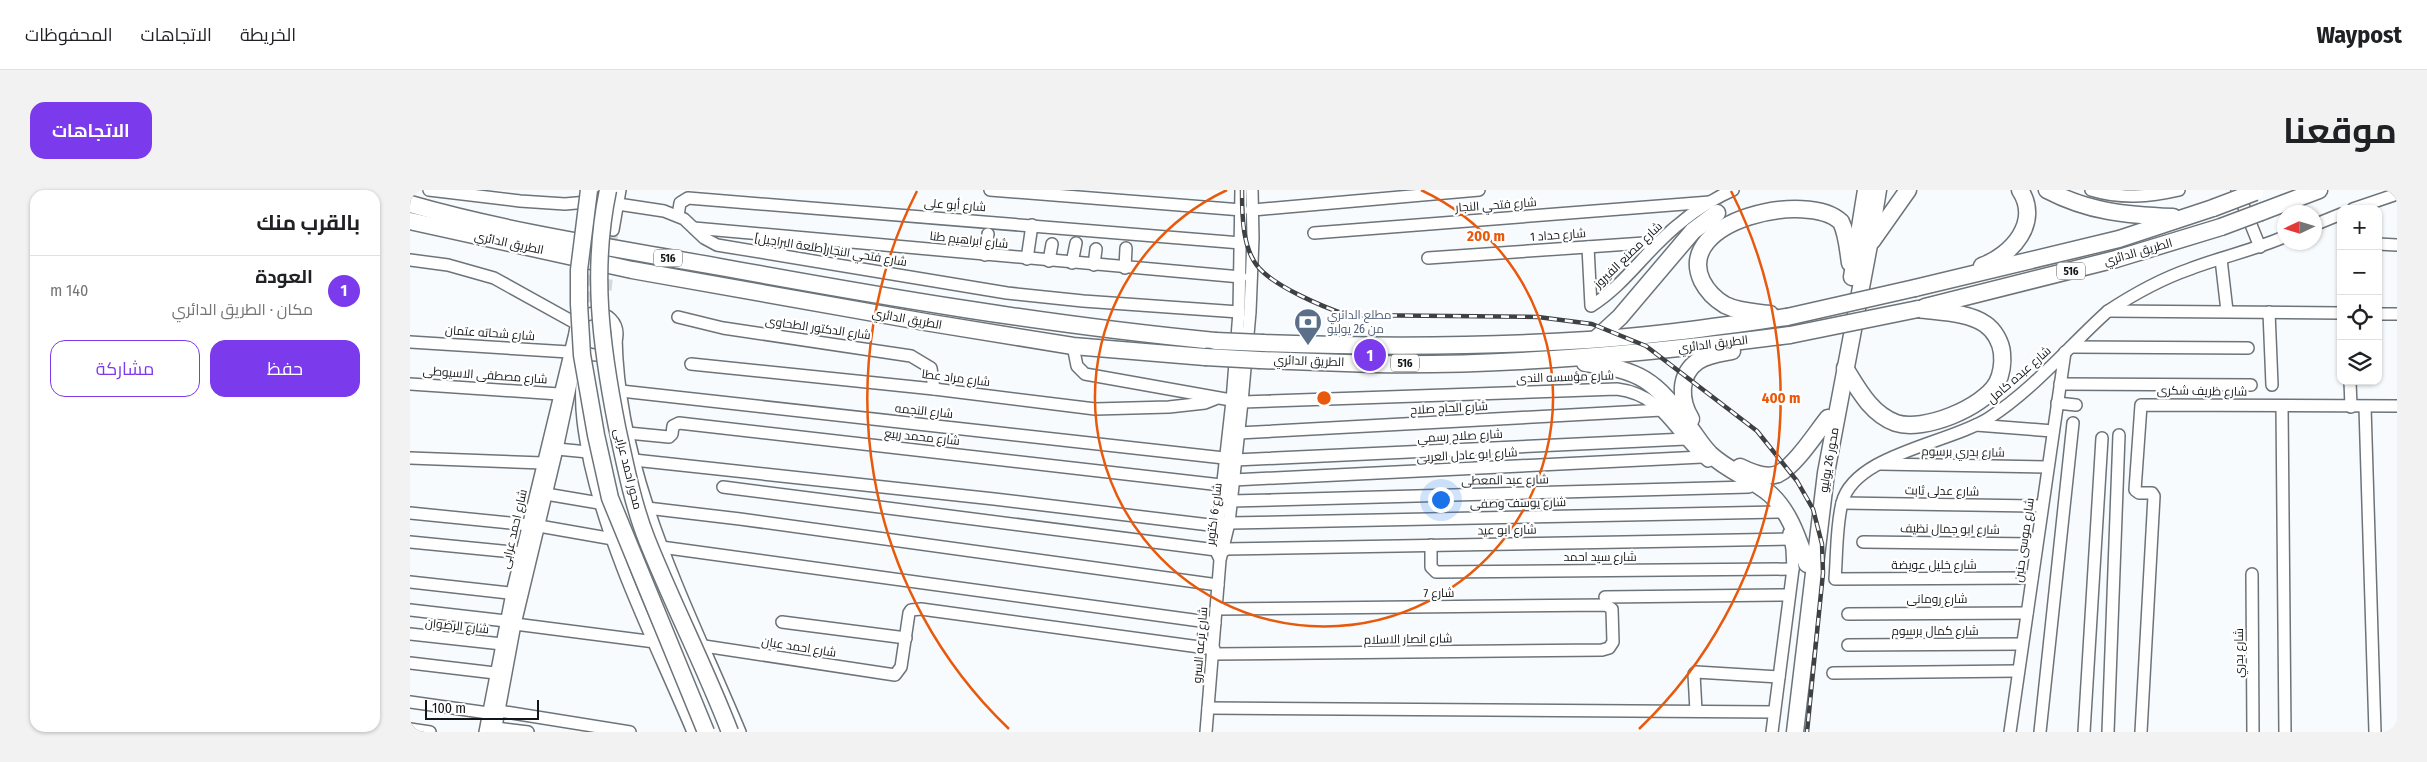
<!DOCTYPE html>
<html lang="ar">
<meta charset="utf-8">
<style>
body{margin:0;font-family:"Fira Sans Condensed",Cairo,sans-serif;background:#f2f2f2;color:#202124;direction:rtl}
.controls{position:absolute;right:15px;top:15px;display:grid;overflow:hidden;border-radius:10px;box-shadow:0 1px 4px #0004}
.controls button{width:45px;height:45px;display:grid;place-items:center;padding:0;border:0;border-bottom:1px solid #e0e0e0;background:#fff;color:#202124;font:25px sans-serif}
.compass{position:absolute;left:1867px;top:15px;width:45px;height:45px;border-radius:50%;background:#fff;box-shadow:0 1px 4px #0004;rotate:266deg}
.scale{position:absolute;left:15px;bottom:12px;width:114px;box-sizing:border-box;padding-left:5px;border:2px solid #131618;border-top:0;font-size:14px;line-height:18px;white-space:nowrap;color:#131618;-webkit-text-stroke:4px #fff;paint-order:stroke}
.you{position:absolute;left:1030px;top:309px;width:18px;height:18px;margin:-12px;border:4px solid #fff;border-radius:50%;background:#1a73e8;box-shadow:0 0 0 8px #1a73e833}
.badge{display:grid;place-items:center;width:32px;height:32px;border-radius:50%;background:#7c3aed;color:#fff;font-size:16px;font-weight:700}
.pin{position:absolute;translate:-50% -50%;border:2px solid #fff;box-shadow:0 1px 5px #0006}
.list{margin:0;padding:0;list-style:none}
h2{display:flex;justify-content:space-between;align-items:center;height:65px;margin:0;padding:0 20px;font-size:21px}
h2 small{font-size:16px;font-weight:400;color:#757577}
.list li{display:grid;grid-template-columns:32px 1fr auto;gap:15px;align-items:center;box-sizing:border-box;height:70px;padding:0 20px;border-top:1px solid #e0e0e0}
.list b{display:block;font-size:19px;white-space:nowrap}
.list p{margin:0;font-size:16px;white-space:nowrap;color:#757577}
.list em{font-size:16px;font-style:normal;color:#757577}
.actions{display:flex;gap:10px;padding:15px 20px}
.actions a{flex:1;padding:11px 0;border:1px solid #7c3aed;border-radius:15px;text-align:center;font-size:18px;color:#7c3aed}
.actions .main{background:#7c3aed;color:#fff}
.icon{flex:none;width:28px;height:28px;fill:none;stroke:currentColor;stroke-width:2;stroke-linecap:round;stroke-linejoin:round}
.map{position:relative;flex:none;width:1987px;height:542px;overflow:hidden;direction:ltr;border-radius:15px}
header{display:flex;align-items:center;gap:30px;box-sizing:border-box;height:70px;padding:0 25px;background:#fff;border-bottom:1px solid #e0e0e0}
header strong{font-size:24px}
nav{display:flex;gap:28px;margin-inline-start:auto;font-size:18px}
.intro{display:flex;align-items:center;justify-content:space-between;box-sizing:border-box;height:120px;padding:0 30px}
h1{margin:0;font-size:35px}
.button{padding:12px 22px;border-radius:15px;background:#7c3aed;color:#fff;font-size:18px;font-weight:700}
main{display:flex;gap:30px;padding:0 30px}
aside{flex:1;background:#fff;border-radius:15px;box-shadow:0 1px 4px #0004}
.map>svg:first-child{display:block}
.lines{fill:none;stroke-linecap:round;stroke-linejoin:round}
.minor-tunnel{stroke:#d6d9dc;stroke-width:11;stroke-dasharray:11 5.5;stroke-linecap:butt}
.minor-casing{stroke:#6c747a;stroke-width:14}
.highway-casing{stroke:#6c747a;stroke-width:19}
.minor{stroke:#fff;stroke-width:11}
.highway{stroke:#fff;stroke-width:16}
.rail-casing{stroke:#3e4144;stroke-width:4.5}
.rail{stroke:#fff;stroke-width:2.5;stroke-dasharray:8;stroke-linecap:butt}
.highway-bridge-casing{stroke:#6c747a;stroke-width:19;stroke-linecap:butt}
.highway-bridge{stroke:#fff;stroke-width:16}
.ring{fill:none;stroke:#e8590c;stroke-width:2.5}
.labels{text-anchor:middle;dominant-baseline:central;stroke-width:4.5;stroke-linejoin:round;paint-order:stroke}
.shield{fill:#fff;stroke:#5a5c5d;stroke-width:1}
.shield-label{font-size:11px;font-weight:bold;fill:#131618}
.street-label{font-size:12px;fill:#131618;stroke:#fff}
.service-label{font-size:12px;fill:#4e5e75;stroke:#fff;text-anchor:start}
.centre{fill:#e8590c;stroke:#fff;stroke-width:2.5}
.ring-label{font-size:15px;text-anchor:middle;font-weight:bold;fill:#e8590c;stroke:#fff;stroke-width:4.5;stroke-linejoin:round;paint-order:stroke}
</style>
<header>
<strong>Waypost</strong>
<nav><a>الخريطة</a><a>الاتجاهات</a><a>المحفوظات</a></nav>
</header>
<div class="intro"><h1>موقعنا</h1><a class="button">الاتجاهات</a></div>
<main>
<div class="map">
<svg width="1987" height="542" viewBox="0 0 1987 542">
<rect width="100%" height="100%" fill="#f8fbfe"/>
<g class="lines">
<g class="minor-tunnel">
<polyline points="196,100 203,40"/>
<polyline points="176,112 184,36"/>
</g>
<g class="minor-casing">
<g id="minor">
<polyline points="19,0 110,11 155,14 188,11 254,21 274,29 294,48 307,55 597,103 673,111 829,122"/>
<polyline points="580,0 832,20"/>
<path d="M1681,0C1711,9 1739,7 1769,0"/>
<polyline points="1827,0 1850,57"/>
<polyline points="1943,19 1987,4"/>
<polyline points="843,20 1069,0"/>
<polyline points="268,26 270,13 278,8 831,53"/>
<polyline points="1904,35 1931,24"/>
<polyline points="284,38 831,87"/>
<polyline points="203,40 210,0"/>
<polyline points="904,43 1300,12"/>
<polyline points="1968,54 1987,55"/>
<path d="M1178,57L1181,116C1208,99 1226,75 1248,53C1269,32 1296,12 1323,0"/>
<polyline points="575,65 578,44"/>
<polyline points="1018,68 1249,52"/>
<polyline points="617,69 622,35"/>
<polyline points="1811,69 1817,121"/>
<polyline points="0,70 38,75 84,88 167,134"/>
<polyline points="639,71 642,54"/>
<polyline points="662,73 666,53"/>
<polyline points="684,75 686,59"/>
<polyline points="715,78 716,58"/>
<polyline points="1698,121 1931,123"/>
<polyline points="1859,122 1862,195"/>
<circle cx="186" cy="144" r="21"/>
<polyline points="1968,124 1987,124"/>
<polyline points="268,127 313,138 501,166 521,178 524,199"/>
<path d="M206,148C209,289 277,415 330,542"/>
<polyline points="0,152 159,162"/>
<path d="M663,156L667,176L675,184L832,212L1207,199C1255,205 1264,244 1298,271"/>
<polyline points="1661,157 1838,158"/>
<polyline points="281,174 524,199 685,219 759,217 795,213 805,209"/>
<polyline points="1940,191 1941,217"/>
<polyline points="0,194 149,204"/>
<path d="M172,194C170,221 175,246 180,273C201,367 246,454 283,542"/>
<polyline points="1650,194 1841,195"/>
<polyline points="211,201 814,268"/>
<polyline points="1647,213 1666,215"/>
<polyline points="1872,216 1875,542"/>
<polyline points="1955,217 1965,542"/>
<polyline points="1566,235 1643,241"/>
<polyline points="218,243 259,247 262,244 263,236 269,233 811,295"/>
<polyline points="828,243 1252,220"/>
<polyline points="147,259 178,262"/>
<polyline points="0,268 133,273"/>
<polyline points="224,270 584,309 808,336"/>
<polyline points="825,270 1276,249"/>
<polyline points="1470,274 1638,277"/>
<polyline points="823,290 1292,267"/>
<polyline points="313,297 814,361"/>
<polyline points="136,304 189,313"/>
<polyline points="821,311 1339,297"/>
<polyline points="1432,313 1632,316"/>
<polyline points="237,318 330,329 808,395"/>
<polyline points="0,323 119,335"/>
<polyline points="819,333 1368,322"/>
<polyline points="129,336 203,349"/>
<polyline points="0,352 112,363"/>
<polyline points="1453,352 1626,354"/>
<polyline points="1021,355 1021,377 1026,382 1383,379"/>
<polyline points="251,357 805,433"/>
<polyline points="815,359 1381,349"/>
<polyline points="809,367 806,361 808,336 822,211 829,122 831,0"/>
<polyline points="1842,384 1843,542"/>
<path d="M1622,388L1425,389C1427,365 1426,337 1432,313C1444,264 1541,253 1579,228C1624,199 1659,156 1698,121C1724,104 1751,89 1780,79C1811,67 1844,60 1874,47"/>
<polyline points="0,392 108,404"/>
<polyline points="1195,407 1379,405"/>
<polyline points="0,420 96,431"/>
<polyline points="1438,424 1617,423"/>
<polyline points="372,432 496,448"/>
<polyline points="105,434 245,452"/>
<polyline points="0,444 92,454"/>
<polyline points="1438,455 1612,454"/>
<polyline points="294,456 485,485 491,477 499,423 501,420 511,419 804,459"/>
<polyline points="803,464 1192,460 1199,458 1203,452 1202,419 1196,415 806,419"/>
<polyline points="0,473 85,483"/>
<polyline points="1423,483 1608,481"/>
<polyline points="0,512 78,523"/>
<polyline points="798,518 1364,522"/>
<polyline points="89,521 220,542"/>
<polyline points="1286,521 1284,484 1286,482 1369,487"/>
<polyline points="86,538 118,542"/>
<polyline points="0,539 20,542"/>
<polyline points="75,542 102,403 165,143"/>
<polyline points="85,542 105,434 147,259 168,160"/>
<polyline points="796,542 810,370 819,333 832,212 840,122 843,48 842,0"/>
<polyline points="1362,542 1383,379 1382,359 1379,343"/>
<polyline points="1600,542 1655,162"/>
<polyline points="1630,542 1663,233"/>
<polyline points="1674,542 1692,248"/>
<polyline points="1698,542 1709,245"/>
<polyline points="1731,542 1744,306 1742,303 1729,303 1725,300 1731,215 1987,216"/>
</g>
</g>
<g class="highway-casing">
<g id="highway">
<path d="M1637,0C1679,22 1716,25 1763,27"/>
<path d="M0,14C101,43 206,58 310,77C474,107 638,135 805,151"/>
<polyline points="1851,22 1909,0"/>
<polyline points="0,31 222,80 515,132 663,156 795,167"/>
<polyline points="1462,51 1498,0"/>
<path d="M1572,76C1602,65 1631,32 1610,0"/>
<polyline points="1442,87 1456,0"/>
<polyline points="1505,98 1709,49 1803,18"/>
<polyline points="1515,117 1706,69 1811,37"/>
<path d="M1360,124C1345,122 1329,122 1315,115C1305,109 1297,101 1292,91C1263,30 1399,0 1431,32C1437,44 1438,60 1440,73"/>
<polyline points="1186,149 1210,127 1283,41 1307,23"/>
<path d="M853,153C961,157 1069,157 1178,150C1244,146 1311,136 1377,127"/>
<path d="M850,170C888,171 926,173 964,174C1103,176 1242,163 1380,145"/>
<path d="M1175,173C1229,179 1246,191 1277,234C1285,244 1291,255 1300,264C1318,281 1342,289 1360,304C1380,322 1388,349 1397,374"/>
<path d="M1435,178C1448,199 1461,224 1486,233C1513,242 1573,218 1587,193C1592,183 1593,173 1592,163C1591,152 1584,140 1575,134C1558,122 1528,122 1508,119"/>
<path d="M1281,229C1270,211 1268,185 1288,171C1297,165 1312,163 1322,161"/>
<path d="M1330,277C1340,282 1356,289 1368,284C1385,276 1406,243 1418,228"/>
<polyline points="1385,542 1416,283 1459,55 1468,0"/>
</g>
</g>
<use href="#minor" class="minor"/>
<use href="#highway" class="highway"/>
<g class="rail-casing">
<path id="rail" d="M832,0C832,24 832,59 849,78C866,97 913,117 937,125L1128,127L1182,134L1236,156L1347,241L1387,291L1403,319L1412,354L1413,383L1397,542"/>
</g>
<use href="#rail" class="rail"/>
<g class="highway-bridge-casing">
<g id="highway-bridge">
<polyline points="179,0 169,80 169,114 172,165 186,245 200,308 296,542"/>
<path d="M198,0C181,81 191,156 207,237C215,274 223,315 237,350C263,415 295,477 320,542"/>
<polyline points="1803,18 1845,2"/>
<polyline points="1811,37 1851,22"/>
<polyline points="1377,127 1505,98"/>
<polyline points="1380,145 1508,119"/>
<polyline points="805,151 853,153"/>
<polyline points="795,167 850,170"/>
</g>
</g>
<use href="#highway-bridge" class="highway-bridge"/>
</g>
<g class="ring">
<path d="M1011 0A229 229 0 1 1 817 0"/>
<path d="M599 539A457 457 0 0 1 507 1M1321 1A457 457 0 0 1 1229 539"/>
</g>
<defs>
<g id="bank-pin" transform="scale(1.4375)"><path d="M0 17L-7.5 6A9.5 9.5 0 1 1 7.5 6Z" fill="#5c6f8a" stroke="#fff"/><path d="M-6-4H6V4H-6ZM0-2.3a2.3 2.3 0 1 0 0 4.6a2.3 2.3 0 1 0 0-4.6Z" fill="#fff"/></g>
</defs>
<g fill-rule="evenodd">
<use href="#bank-pin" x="898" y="132"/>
</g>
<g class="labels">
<g class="shield">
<rect x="244" y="59.5" width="28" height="17" rx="4"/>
<rect x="1647" y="72.5" width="28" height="17" rx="4"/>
<rect x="981" y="164.5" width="28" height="17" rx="4"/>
</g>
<g class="shield-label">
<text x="258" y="68">516</text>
<text x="1661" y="81">516</text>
<text x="995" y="173">516</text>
</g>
<g class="street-label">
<text transform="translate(545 15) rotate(4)">شارع أبو على</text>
<text transform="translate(1086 15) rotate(-4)">شارع فتحي النجار</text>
<text transform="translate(1148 45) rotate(-4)">شارع حداد 1</text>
<text transform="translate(559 50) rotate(6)">شارع ابراهيم طنا</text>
<text transform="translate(99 53) rotate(12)">الطريق الدائري</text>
<text transform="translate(421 60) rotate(9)">شارع فتحي النجار[طلعة البراجيل]</text>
<text transform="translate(1728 62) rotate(-16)">الطريق الدائري</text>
<text transform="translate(1218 65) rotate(-44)">شارع مصنع الفيروز</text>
<text transform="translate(497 129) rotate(10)">الطريق الدائري</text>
<text transform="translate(408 138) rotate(8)">شارع الدكتور الطحاوى</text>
<text transform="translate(80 143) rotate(4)">شارع شحاته عتمان</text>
<text transform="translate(1303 154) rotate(-7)">الطريق الدائري</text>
<text transform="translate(899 171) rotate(2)">الطريق الدائري</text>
<text transform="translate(75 185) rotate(4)">شارع مصطفى الاسيوطى</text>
<text transform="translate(1609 185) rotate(-41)">شارع عبده كامل</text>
<text transform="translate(1155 187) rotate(-2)">شارع مؤسسه الندى</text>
<text transform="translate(546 188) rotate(7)">شارع مراد عطا</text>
<text transform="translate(1792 201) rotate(1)">شارع ظريف شكرى</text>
<text transform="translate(1039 218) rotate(-3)">شارع الحاج صلاح</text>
<text transform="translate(514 221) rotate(6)">شارع النجمه</text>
<text transform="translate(1050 246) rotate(-3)">شارع صلاح رسمي</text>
<text transform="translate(512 247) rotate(6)">شارع محمد ربيع</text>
<text transform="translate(1553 262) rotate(1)">شارع بدري برسوم</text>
<text transform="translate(1057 265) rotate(-3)">شارع ابو عادل العربى</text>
<text transform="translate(1419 270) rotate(-80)">محور 26 يوليو</text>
<text transform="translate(218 279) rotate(76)">محور احمد عرابى</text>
<text transform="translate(1095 290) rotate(-1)">شارع عبد المعطى</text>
<text transform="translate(1532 301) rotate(1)">شارع عدلى ثابت</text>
<text transform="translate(1108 313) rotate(-1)">شارع يوسف وصفى</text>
<text transform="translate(804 324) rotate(-83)">شارع 6 اكتوبر</text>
<text transform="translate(104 339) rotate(-77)">شارع احمد عرابى</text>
<text transform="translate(1540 339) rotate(1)">شارع ابو جمال نظيف</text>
<text transform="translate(1097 340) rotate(-1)">شارع ابو عيد</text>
<text transform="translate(1614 350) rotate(-82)">شارع موسى حنين</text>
<text x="1190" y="367">شارع سيد احمد</text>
<text x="1524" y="375">شارع خليل عويضة</text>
<text transform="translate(1029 403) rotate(-1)">شارع 7</text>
<text x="1527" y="409">شارع رومانى</text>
<text transform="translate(47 436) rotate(6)">شارع الرضوان</text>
<text x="1525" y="441">شارع كمال برسوم</text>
<text transform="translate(998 449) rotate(-1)">شارع انصار الاسلام</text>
<text transform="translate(790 455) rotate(-85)">شارع ترعه السرو</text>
<text transform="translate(389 457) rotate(9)">شارع احمد عيان</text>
<text transform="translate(1829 463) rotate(-90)">شارع بدري</text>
</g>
<g class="service-label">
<text x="917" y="125">مطلع الدائري<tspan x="917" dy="14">من 26 يوليو</tspan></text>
</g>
</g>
<circle cx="914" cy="208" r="8" class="centre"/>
<g class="ring-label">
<text x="1076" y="51">200 m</text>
<text x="1371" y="213">400 m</text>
</g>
</svg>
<div class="controls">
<button>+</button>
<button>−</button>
<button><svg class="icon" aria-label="locate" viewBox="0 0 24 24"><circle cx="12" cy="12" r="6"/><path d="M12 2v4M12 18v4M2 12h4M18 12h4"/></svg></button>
<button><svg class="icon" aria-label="layers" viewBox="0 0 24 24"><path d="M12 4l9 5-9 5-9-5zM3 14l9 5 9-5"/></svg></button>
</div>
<svg class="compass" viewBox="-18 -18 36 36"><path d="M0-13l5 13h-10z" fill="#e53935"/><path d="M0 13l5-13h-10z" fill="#757577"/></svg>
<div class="scale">100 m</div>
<div class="you"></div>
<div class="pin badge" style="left:960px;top:165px">1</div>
</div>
<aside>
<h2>بالقرب منك<small></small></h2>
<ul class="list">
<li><span class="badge">1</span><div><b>العودة</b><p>مكان · الطريق الدائري</p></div><em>140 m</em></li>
</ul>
<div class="actions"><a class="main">حفظ</a><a>مشاركة</a></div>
</aside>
</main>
